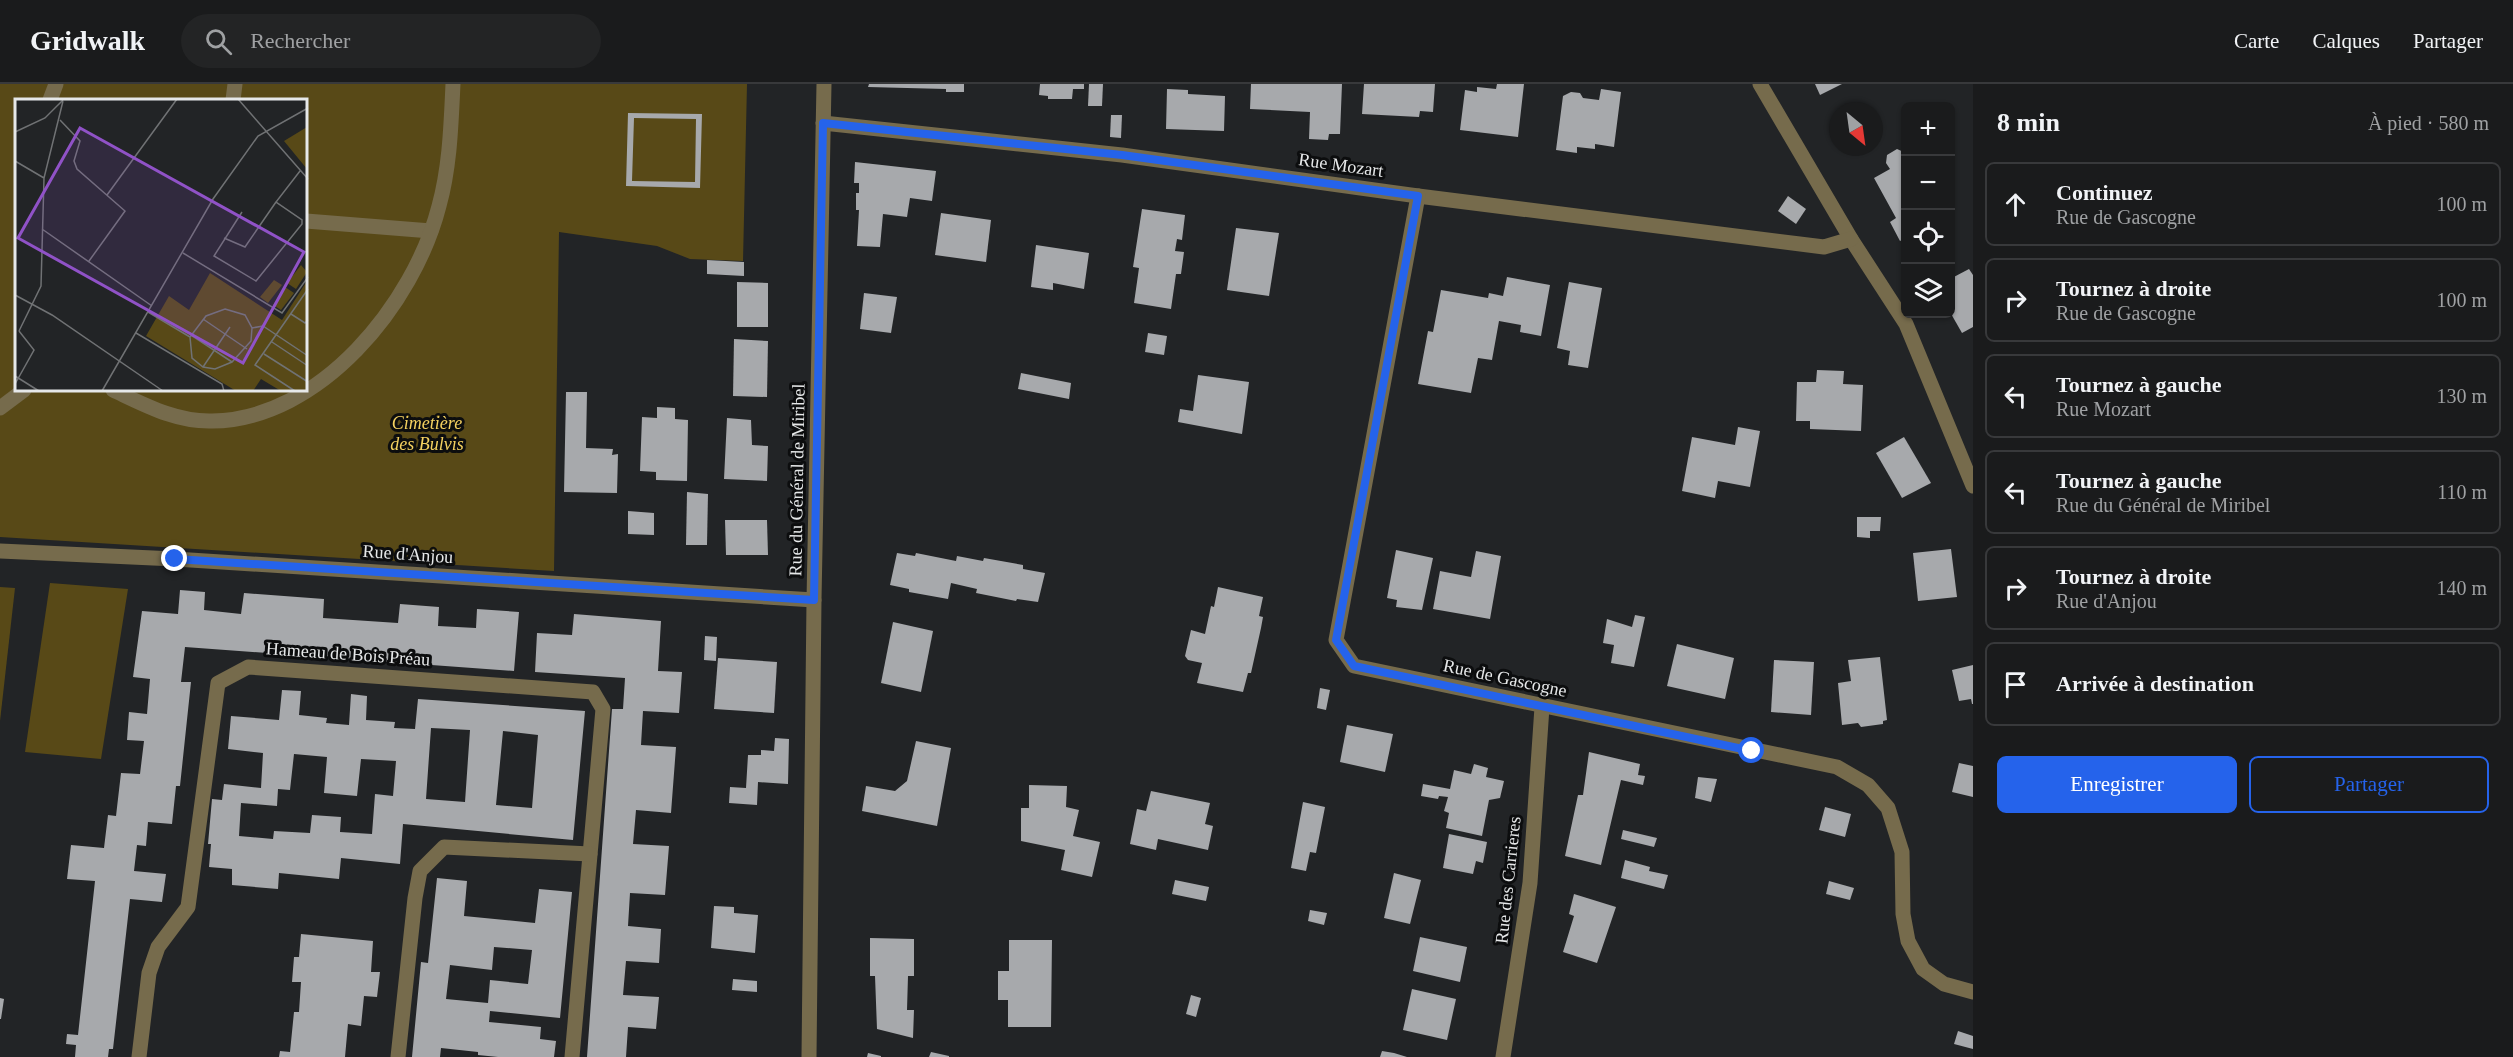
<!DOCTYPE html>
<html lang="fr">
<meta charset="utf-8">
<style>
body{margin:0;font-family:"Times New Roman",serif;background:#232425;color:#f1f3f6}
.controls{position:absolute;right:18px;top:18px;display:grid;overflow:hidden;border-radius:9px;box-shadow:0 2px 4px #0004}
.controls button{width:54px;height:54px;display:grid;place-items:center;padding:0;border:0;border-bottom:2px solid #38393b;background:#1a1b1c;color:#f1f3f6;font:30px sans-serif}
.compass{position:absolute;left:1829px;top:18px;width:54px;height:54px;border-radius:50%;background:#1a1b1c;box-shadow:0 2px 4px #0004;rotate:151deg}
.stop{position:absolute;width:18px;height:18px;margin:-14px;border:4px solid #2563eb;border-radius:50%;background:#fff}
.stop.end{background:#2563eb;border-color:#fff;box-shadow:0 2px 6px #0008}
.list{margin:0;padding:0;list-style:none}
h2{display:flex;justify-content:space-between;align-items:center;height:78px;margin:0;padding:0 24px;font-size:26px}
h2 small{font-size:20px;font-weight:400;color:#9fa1a3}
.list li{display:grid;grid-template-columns:39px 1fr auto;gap:18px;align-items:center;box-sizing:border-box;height:84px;margin:0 12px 12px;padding:0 12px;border:2px solid #38393b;border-radius:9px}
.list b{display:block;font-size:22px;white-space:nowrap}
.list p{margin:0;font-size:20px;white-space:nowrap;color:#9fa1a3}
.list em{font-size:20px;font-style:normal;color:#9fa1a3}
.actions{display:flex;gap:12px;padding:18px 24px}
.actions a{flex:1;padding:14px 0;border:2px solid #2563eb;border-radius:9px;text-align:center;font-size:21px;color:#2563eb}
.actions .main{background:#2563eb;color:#fff}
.icon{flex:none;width:33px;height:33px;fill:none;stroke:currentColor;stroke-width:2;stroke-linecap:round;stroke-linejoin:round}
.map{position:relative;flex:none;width:1973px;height:973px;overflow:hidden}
header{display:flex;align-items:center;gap:36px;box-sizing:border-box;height:84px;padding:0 30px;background:#1a1b1c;border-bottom:2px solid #38393b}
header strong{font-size:28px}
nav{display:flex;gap:33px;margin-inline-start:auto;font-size:21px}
.search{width:420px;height:54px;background:#232425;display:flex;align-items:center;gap:15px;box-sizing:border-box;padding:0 21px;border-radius:33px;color:#9fa1a3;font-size:22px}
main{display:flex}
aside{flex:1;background:#1a1b1c}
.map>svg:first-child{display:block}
.green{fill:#584917;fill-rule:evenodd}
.building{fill:#a7a9ac;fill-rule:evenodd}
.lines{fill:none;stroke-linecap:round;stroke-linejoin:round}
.minor{stroke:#766b4c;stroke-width:15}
.route{stroke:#2563eb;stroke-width:8}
.labels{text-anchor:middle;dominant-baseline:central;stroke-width:6;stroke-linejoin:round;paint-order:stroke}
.street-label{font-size:18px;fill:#e6e8e9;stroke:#0c0d0e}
.park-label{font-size:18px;font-style:italic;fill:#f4d160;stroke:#0c0d0e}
.inset-road{fill:none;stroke:#707274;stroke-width:1.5}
.view{fill:#9052c7;fill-opacity:0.15;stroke:#9052c7;stroke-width:3}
.inset-edge{fill:none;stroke:#e6e8e9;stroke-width:3}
</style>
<header>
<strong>Gridwalk</strong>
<div class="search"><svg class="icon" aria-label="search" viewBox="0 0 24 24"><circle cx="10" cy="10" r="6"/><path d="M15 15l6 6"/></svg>Rechercher</div>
<nav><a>Carte</a><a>Calques</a><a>Partager</a></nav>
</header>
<main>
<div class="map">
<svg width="1973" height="973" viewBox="0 0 1973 973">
<rect width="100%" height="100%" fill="#222426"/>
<g class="green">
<path d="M0,0H747L743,177L690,175L657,162L559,148L554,487L0,453ZM16,16H306V306H16Z"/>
<polygon points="50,499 128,505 101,675 25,668"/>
<polygon points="0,503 15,504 0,637"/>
</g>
<g class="building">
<polygon points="869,0 964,0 964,8 946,8 946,5 868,3"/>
<polygon points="1040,0 1084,0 1084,5 1073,5 1072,15 1048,15 1048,12 1039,11"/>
<polygon points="1089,0 1103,0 1102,22 1088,22"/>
<polygon points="1251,0 1342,0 1340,50 1329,50 1328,56 1309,55 1310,28 1250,25"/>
<polygon points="1364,0 1435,0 1433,28 1420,27 1419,33 1362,30"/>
<polygon points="1497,0 1524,0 1518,53 1460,46 1465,6 1477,8 1477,3 1496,5"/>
<polygon points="1815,0 1842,0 1820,11"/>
<polygon points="1167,5 1188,6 1188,10 1225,12 1224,47 1166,45"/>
<polygon points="1601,5 1621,8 1614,63 1595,60 1595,65 1577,63 1577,69 1556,66 1563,12 1571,8 1580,9 1583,14 1599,16"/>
<path d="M628,29L702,30L700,104L626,102ZM634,34L696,35L695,98L632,97Z"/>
<polygon points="1111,31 1122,31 1121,54 1110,53"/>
<polygon points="1897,65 1906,69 1906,154 1900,157 1890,138 1896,134 1874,94 1890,85 1886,79 1887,71"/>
<polygon points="855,78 936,87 932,117 910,114 907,133 883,130 880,163 857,162 859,126 856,126 856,109 859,109 859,99 854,99"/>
<polygon points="1788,112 1806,125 1796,140 1778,127"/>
<polygon points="1142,125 1185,131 1182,156 1177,155 1175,167 1184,168 1181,190 1176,190 1171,225 1134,219 1139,184 1133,183"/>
<polygon points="941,129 991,136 986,178 935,171"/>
<polygon points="1236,144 1279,149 1269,212 1227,206"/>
<polygon points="1036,161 1089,169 1084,205 1053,199 1053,206 1031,203"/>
<polygon points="707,176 744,178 744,192 707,190"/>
<polygon points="1969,185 1973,191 1973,243 1962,249 1950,228 1950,195"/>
<polygon points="1507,193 1550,201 1541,252 1520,248 1521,241 1499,237 1492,276 1478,274 1471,309 1418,300 1428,247 1433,248 1441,206 1488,214 1489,209 1503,212"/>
<polygon points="737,198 768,199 768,243 737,243"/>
<polygon points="1569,198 1602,204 1588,284 1568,281 1570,267 1557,264"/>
<polygon points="864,209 897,213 891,249 860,245"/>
<polygon points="1148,249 1167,252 1164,271 1145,268"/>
<polygon points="734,255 768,257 767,313 733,312"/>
<polygon points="1817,286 1844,287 1843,300 1863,301 1861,347 1810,345 1810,337 1796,337 1797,298 1816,298"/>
<polygon points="1021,289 1071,299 1069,315 1018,305"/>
<polygon points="1198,291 1249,298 1242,350 1178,338 1180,325 1193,327"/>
<polygon points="566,308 587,308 586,364 613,365 612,371 618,370 617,409 564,408"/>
<polygon points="657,323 675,324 675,335 688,336 687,397 656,396 656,388 640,387 642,333 657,334"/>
<polygon points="727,334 751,336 752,361 768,362 767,397 724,395"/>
<polygon points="1738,343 1760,347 1750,403 1718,397 1715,414 1682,407 1692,353 1735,361"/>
<polygon points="1904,353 1931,399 1902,414 1876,369"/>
<polygon points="687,408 708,410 707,461 686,461"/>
<polygon points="628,427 654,429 654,451 628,450"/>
<polygon points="1857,433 1881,433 1880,447 1870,447 1870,454 1857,453"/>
<polygon points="725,436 767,436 768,471 726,471"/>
<polygon points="1951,465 1957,513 1918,517 1913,469"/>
<polygon points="1396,466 1433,474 1422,526 1396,523 1397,516 1387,514"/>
<polygon points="1476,467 1501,472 1490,535 1433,525 1440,487 1471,493"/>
<polygon points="897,469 915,472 916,469 956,477 957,472 983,477 984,474 1023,481 1023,485 1045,489 1038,518 1017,515 1016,517 976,509 977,505 951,499 948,515 909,508 909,505 890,501"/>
<polygon points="1218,503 1263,513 1259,532 1263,533 1261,544 1251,589 1248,589 1243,608 1197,599 1202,579 1188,576 1185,572 1191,546 1205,550 1211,522 1214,523"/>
<polygon points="180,506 205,508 204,526 241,530 244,509 324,515 323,534 398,539 400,520 439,523 438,542 476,544 477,525 519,528 514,587 185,563 181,598 191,598 180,702 176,702 172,740 148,738 146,762 137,761 134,787 166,790 162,818 130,815 113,965 109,965 108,973 75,973 76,961 66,960 67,950 78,951 95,797 67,795 71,761 104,764 108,731 116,732 121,689 140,690 144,657 127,656 129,628 147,630 150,595 133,593 142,527 178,530"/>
<polygon points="574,530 661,537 658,587 682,588 679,629 643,627 641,661 676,663 671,729 636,726 633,760 669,762 665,811 630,809 628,842 661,845 659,879 626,877 623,911 659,913 656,945 628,943 626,973 587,973 612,625 623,625 625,594 535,588 537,549 572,551"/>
<polygon points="1635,531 1645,533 1634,583 1611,579 1614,561 1603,559 1607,535 1632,543"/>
<polygon points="893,538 933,547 921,608 881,599"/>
<polygon points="705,552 717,553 716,577 704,576"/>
<polygon points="1677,560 1734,574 1725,615 1667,602"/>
<polygon points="1880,573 1887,636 1883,637 1883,640 1861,643 1858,639 1842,641 1838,599 1851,597 1848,576"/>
<polygon points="718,574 777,578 774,629 714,625"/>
<polygon points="1774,576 1814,578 1811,631 1771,628"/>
<polygon points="1973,581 1973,620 1972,620 1971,615 1959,617 1952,586"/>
<polygon points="1320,604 1330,606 1326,626 1317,624"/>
<path d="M282,606L301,607L299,631L327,634L326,639L349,641L351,610L367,612L366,636L395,638L394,644L415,645L418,615L585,627L573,756L403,740L400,780L341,774L339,795L279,789L278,805L232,801V785L209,783L211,760H208L212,715L222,716L224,700L261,704L263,669L228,665L231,632L279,636ZM431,644L470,646L465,718L426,715ZM503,647L538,651L532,724L496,721ZM294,670L327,673L324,709L357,712L361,675L396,677L393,712L375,710L372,750L340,748L341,733L312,731L310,749L274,747L273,755L239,752L241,719L277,722L278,705L290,706Z"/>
<polygon points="1347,641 1393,650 1385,688 1340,678"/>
<polygon points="775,654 789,655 788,700 758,698 757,721 729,719 730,703 746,704 748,671 761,671 761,666 774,667"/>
<polygon points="916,657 951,664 937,742 862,727 866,702 895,707 907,697"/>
<polygon points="1589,668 1640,680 1638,691 1645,692 1643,701 1621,696 1601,781 1565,772 1578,711 1583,711"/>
<polygon points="1959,679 1973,682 1973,713 1952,708"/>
<polygon points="1474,680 1488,684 1486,693 1504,697 1500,714 1489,716 1482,752 1446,744 1449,729 1444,727 1448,713 1439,712 1438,715 1421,712 1423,700 1450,705 1454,686 1471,690"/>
<polygon points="1698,693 1717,695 1711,718 1695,714"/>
<polygon points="1029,701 1067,702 1066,723 1079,726 1073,752 1100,758 1092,793 1061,786 1065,766 1021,757 1021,724 1029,724"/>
<polygon points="1151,707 1210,719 1205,740 1213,742 1208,766 1158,755 1156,766 1130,760 1137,725 1146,727"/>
<polygon points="1303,718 1325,723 1316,769 1310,768 1306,787 1291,784"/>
<polygon points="1825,723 1851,730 1845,753 1819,746"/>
<polygon points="1623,746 1657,754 1654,763 1621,755"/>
<polygon points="1449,750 1487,758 1483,779 1476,777 1473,790 1443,784"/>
<polygon points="1625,776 1650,783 1649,787 1668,791 1664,805 1621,794"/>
<polygon points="1394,789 1421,796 1410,840 1384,834"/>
<path d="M437,794L467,797L464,832L535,839L539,805L572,808L560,934L490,927L489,938L541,943L540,955L556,957L554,973H498L478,971V968L441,964L440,973H412L421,878L428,879ZM494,863L532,866L528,900L490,896L488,919L446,915L450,881L492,886Z"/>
<polygon points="1175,796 1209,803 1206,817 1172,810"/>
<polygon points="1829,797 1854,804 1850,816 1826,810"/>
<polygon points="1574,810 1616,823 1597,879 1563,868 1574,832 1569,830"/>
<polygon points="714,822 734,823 734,829 758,831 755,869 711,864"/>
<polygon points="1310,826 1327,829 1324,841 1308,837"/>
<polygon points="301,850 373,857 371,888 380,888 377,913 364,912 361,942 348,940 345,973 279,973 280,967 290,968 294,928 299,928 301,898 292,898 294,873 299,873"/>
<polygon points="1420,853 1467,863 1460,898 1413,887"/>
<polygon points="870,854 914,855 914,892 908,892 907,926 914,926 913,954 877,945 875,892 870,892"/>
<polygon points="1009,856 1052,856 1051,943 1008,943 1008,916 998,916 998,887 1009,887"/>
<polygon points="733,895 757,897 757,908 732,906"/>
<polygon points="1412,905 1456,915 1447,956 1403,946"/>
<polygon points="1191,911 1201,914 1196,933 1186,930"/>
<polygon points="0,914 4,915 1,935 0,935"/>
<polygon points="1958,947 1973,952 1973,965 1954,960"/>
<polygon points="1382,967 1394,969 1407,973 1380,973"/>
<polygon points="931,968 949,972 949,973 929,973"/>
<polygon points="868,969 881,972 881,973 867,973"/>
</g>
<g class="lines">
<g class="minor">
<polyline points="1760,0 1851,155 1906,240 1973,402"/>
<polyline points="50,16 56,0"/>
<polyline points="233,16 235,0"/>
<polyline points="823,39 1122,71 1418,112 1824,163 1851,155"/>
<polyline points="1418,112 1336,556 1354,582 1837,683 1868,701 1888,724 1902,768 1903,830 1908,857 1923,885 1944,900 1973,908"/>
<polyline points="306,137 431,147"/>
<path d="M113,306C145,321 176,338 212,337C320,336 414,220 439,122C450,82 451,41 453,0"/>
<polyline points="0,324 24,306"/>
<polyline points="0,467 175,475 814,516"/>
<polyline points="139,973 149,889 158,863 188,823 218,599 248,583 593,608 603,625 572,973"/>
<polyline points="398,973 415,814 420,787 444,763 590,770"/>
<polyline points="809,973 814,516 824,0"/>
<polyline points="1503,973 1530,799 1542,623"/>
</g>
</g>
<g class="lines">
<polyline class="route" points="175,475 814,516 823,39 1122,71 1418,112 1336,556 1354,582 1752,667"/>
</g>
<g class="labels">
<g class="street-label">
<text transform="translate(1341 81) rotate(8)">Rue Mozart</text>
<text transform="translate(797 396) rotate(-89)">Rue du Général de Miribel</text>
<text transform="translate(408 470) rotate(4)">Rue d'Anjou</text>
<text transform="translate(348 570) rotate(4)">Hameau de Bois Préau</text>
<text transform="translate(1505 594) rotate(12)">Rue de Gascogne</text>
<text transform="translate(1508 796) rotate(-84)">Rue des Carrieres</text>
</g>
<g class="park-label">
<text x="427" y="339">Cimetière<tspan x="427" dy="21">des Bulvis</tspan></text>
</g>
</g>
<g transform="translate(15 15)">
<rect width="292" height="292" fill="#222426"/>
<path d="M292,28V70L269,42ZM286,166L292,173L281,190L272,184ZM195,174L267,221L292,182V292H266L246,280L238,292H221L131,237L154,197L174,211ZM259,181L267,186L253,204L245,198ZM270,188L279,194L266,211L258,206Z" fill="#584917"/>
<path class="inset-road" d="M223,0L293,80M45,21L65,42L59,62L62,70L110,112L74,162M0,33L30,19L48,1M0,62L29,79M92,96L162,0M227,113L199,157L241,182L287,125V121L261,103L285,72M27,130L137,207M209,139L230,148L261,103M168,154L267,214L293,178M0,196L37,216L148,292M210,210L230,216L237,229L236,242L217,263L200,270L188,268L177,259L175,238L191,217ZM133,213L175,238M276,215L290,224L293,221M188,220L232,250M237,229L248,227L293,257M4,232L26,187L29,79L48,2M121,234L207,285L209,292M176,236L217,263M257,243L293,267M249,255L293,283M188,268L215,228M0,277L24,292M0,285L19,251L4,232M87,292L198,100L243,37L293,9M280,292L240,266L293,190"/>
<path class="view" d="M65,29L289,153L228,264L3,139Z"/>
<rect width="292" height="292" class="inset-edge"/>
</g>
</svg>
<div class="controls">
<button>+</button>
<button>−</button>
<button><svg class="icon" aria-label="locate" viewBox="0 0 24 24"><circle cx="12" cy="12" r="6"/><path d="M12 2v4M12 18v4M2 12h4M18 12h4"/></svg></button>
<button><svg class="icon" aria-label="layers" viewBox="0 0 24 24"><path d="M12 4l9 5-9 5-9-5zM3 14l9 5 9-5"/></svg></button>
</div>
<svg class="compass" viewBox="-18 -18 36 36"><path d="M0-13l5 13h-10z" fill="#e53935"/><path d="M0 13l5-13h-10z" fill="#9fa1a3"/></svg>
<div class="stop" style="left:1752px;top:667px"></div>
<div class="stop end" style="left:175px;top:475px"></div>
</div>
<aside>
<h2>8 min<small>À pied · 580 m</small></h2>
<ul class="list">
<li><svg class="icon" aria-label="ahead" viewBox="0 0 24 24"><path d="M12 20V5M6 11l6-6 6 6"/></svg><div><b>Continuez</b><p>Rue de Gascogne</p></div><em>100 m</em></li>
<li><svg class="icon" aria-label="right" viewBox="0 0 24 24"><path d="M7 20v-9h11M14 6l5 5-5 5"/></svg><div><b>Tournez à droite</b><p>Rue de Gascogne</p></div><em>100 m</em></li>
<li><svg class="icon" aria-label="left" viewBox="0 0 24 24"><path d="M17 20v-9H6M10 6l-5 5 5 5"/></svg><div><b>Tournez à gauche</b><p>Rue Mozart</p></div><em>130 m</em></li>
<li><svg class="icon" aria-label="left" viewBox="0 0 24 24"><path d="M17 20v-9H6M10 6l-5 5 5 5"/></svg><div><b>Tournez à gauche</b><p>Rue du Général de Miribel</p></div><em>110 m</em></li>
<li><svg class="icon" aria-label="right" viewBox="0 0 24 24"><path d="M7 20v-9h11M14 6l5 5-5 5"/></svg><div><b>Tournez à droite</b><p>Rue d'Anjou</p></div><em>140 m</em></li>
<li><svg class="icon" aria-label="arrive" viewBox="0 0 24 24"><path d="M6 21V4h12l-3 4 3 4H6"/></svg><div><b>Arrivée à destination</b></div></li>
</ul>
<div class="actions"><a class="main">Enregistrer</a><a>Partager</a></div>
</aside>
</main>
